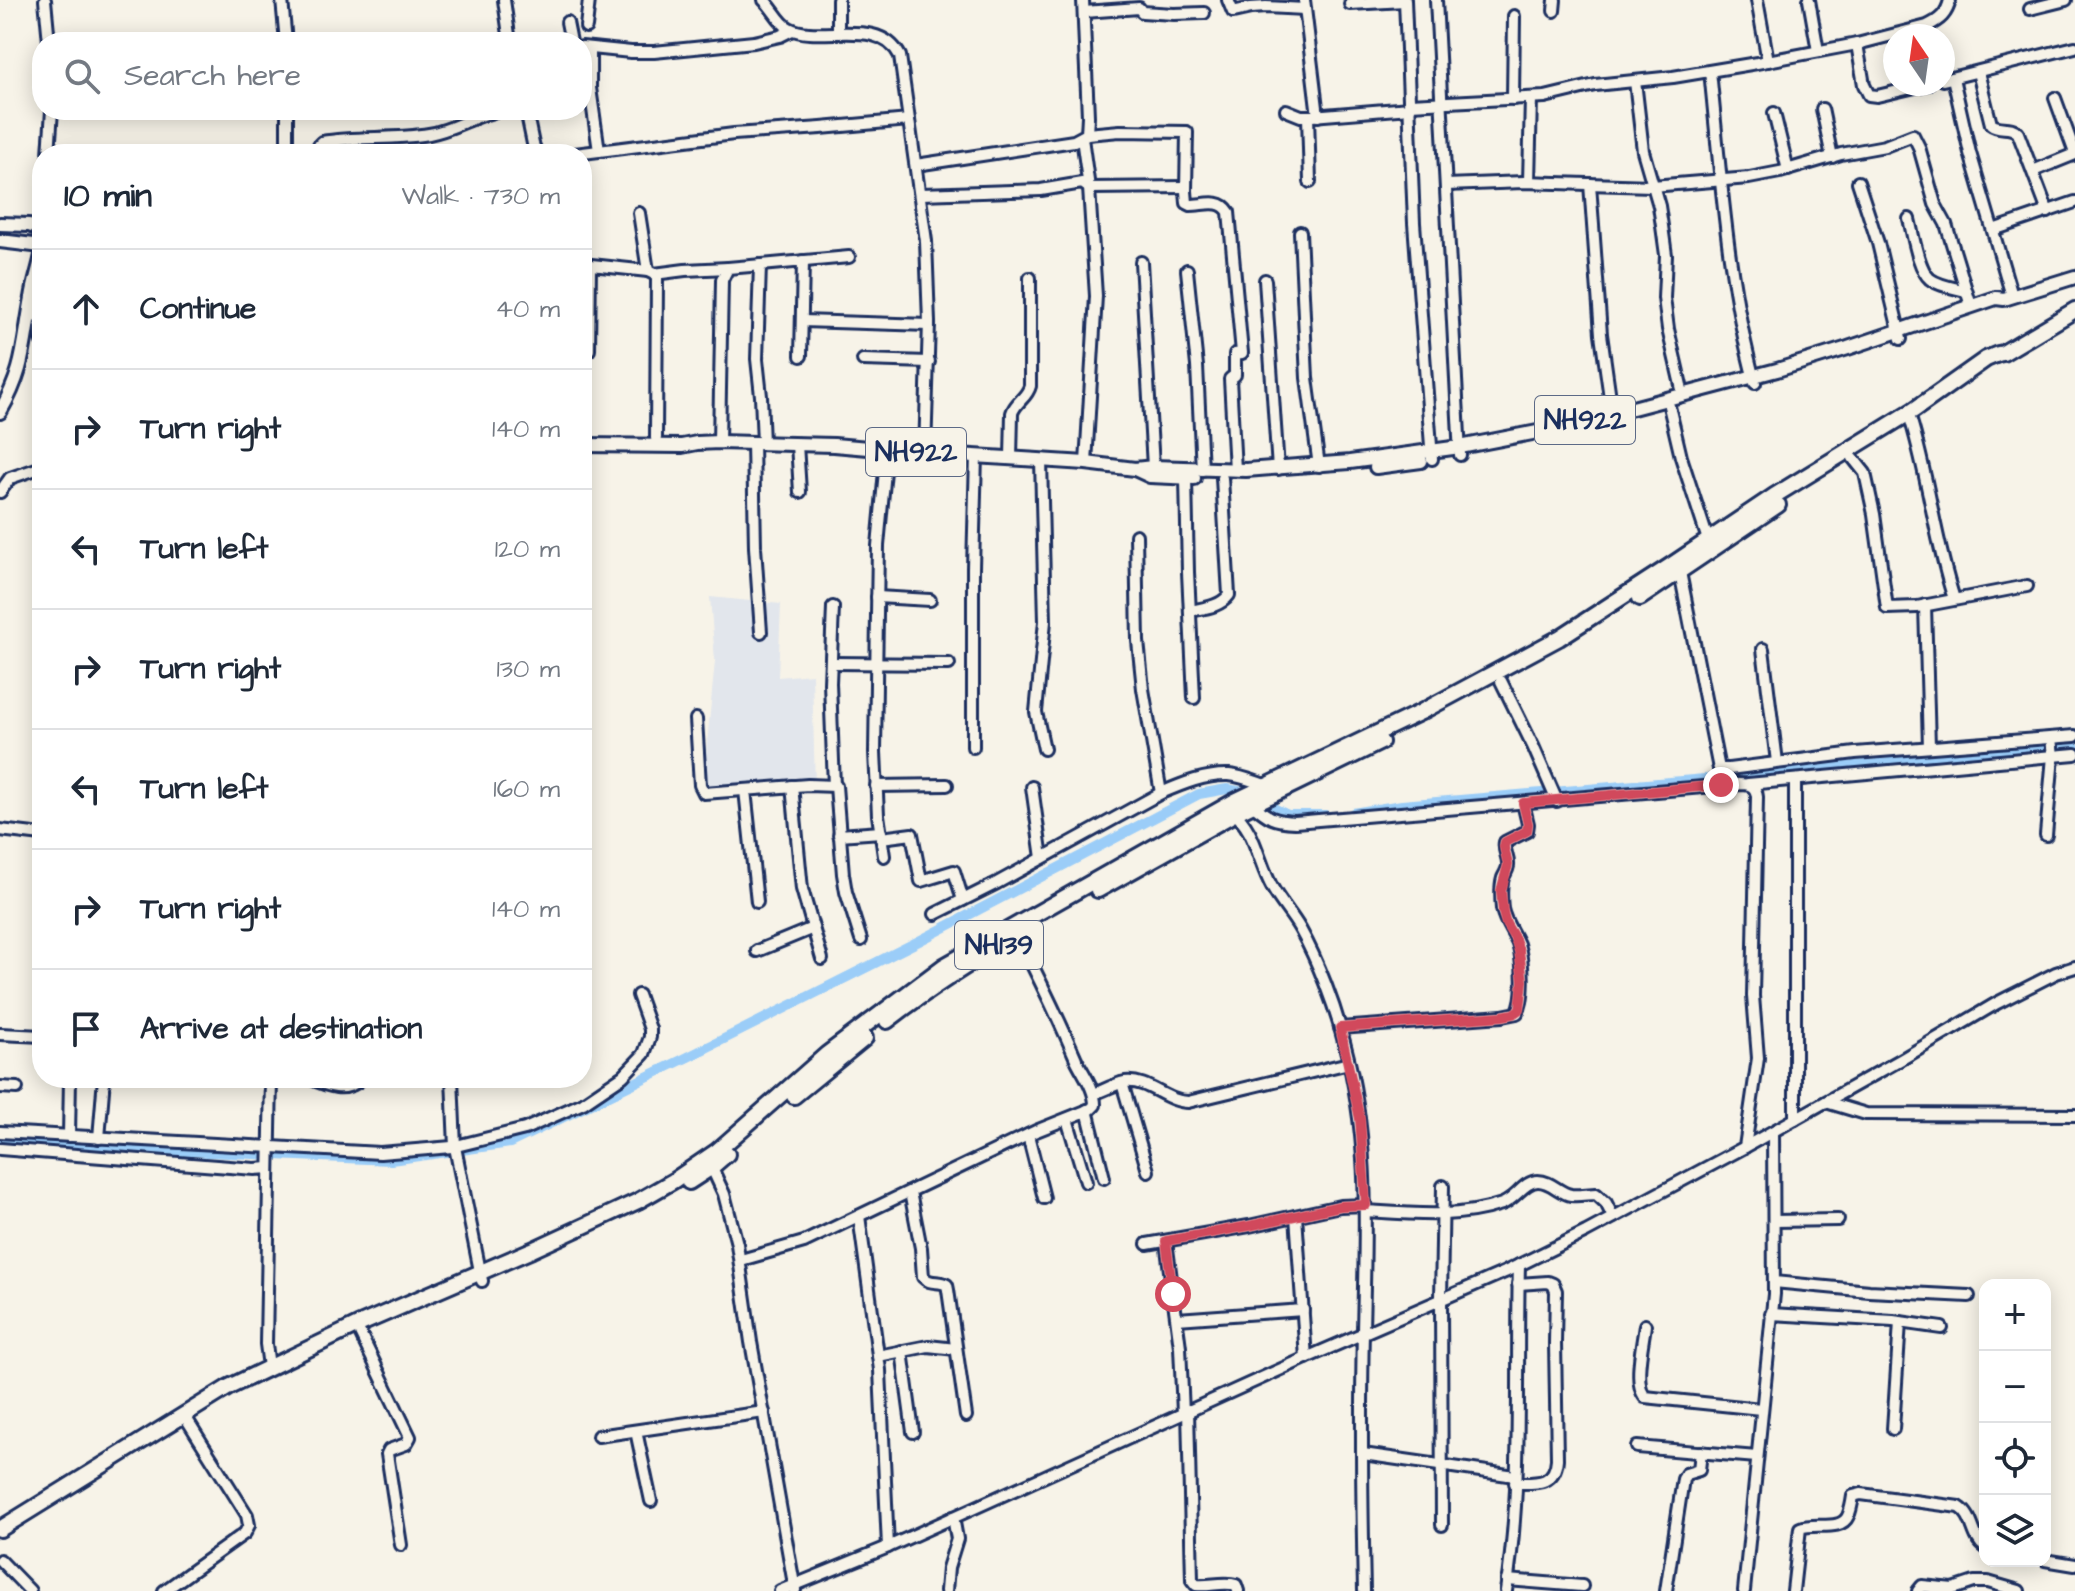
<!DOCTYPE html>
<meta charset="utf-8">
<style>
body{margin:0;font-family:"Architects Daughter",sans-serif;background:#f2f2f3;color:#1f2937}
.controls{position:absolute;right:24px;bottom:24px;display:grid;overflow:hidden;border-radius:16px;box-shadow:0 4px 20px #0003}
.controls button{width:72px;height:72px;display:grid;place-items:center;padding:0;border:0;border-bottom:2px solid #e0e1e3;background:#fff;color:#1f2937;font:40px sans-serif}
.compass{position:absolute;left:1883px;top:24px;width:72px;height:72px;border-radius:50%;background:#fff;box-shadow:0 4px 20px #0003;rotate:347deg}
.stop{position:absolute;width:24px;height:24px;margin:-18px;border:6px solid #d1495b;border-radius:50%;background:#fff}
.stop.end{background:#d1495b;border-color:#fff;box-shadow:0 2px 8px #0008}
.list{margin:0;padding:0;list-style:none}
h2{display:flex;justify-content:space-between;align-items:center;height:104px;margin:0;padding:0 32px;font-size:34px}
h2 small{font-size:26px;font-weight:400;color:#747a83}
.list li{display:grid;grid-template-columns:52px 1fr auto;gap:24px;align-items:center;box-sizing:border-box;height:120px;padding:0 32px;border-top:2px solid #e0e1e3}
.list b{display:block;font-size:30px;white-space:nowrap}
.list em{font-size:26px;font-style:normal;color:#747a83}
.icon{flex:none;width:44px;height:44px;fill:none;stroke:currentColor;stroke-width:2;stroke-linecap:round;stroke-linejoin:round}
.map{position:relative;flex:none;width:2075px;height:1591px;overflow:hidden}
.search{position:absolute;background:#fff;box-shadow:0 4px 20px #0003;left:32px;top:32px;width:560px;height:88px;display:flex;align-items:center;gap:20px;box-sizing:border-box;padding:0 28px;border-radius:32px;color:#747a83;font-size:30px}
.panel{position:absolute;background:#fff;box-shadow:0 4px 20px #0003;left:32px;top:144px;width:560px;height:944px;border-radius:32px}
.map>svg:first-child{display:block}
.built{fill:#e2e6ec}
.lines{fill:none;stroke-linecap:round;stroke-linejoin:round}
.canal{stroke:#9bcdf8;stroke-width:10}
.minor-casing{stroke:#1b2f5e;stroke-width:16}
.major-casing{stroke:#1b2f5e;stroke-width:18}
.highway-casing{stroke:#1b2f5e;stroke-width:20}
.minor{stroke:#f7f3e8;stroke-width:10}
.major{stroke:#f7f3e8;stroke-width:12}
.highway{stroke:#f7f3e8;stroke-width:14}
.route{stroke:#d1495b;stroke-width:10}
.labels{text-anchor:middle;dominant-baseline:central;stroke-width:6;stroke-linejoin:round;paint-order:stroke}
.shield{fill:#f7f3e8;stroke:#5d6a87;stroke-width:2}
.shield-label{font-size:28px;font-weight:bold;fill:#1b2f5e}
</style>
<div class="map">
<svg width="2075" height="1591" viewBox="0 0 2075 1591">
<rect width="100%" height="100%" fill="#f7f3e8"/>
<filter id="ink" filterUnits="userSpaceOnUse"><feTurbulence type="fractalNoise" baseFrequency=".0125" numOctaves="2"/><feDisplacementMap in="SourceGraphic" scale="16" xChannelSelector="R" yChannelSelector="G"/><feConvolveMatrix kernelMatrix="1 2 1 2 8 2 1 2 1" color-interpolation-filters="sRGB"/></filter>
<g filter="url(#ink)">
<polygon class="built" points="710,597 781,604 778,677 812,674 815,786 709,798 705,764 715,661"/>
<g class="lines">
<g class="canal">
<polyline points="1269,806 1288,815 1325,815"/>
<polyline points="1353,813 1402,805 2075,747"/>
<polyline points="0,1143 391,1160 510,1143 688,1057 919,941 1199,794 1227,789 1249,793"/>
</g>
<g class="minor-casing">
<g id="minor">
<polyline points="45,0 49,42"/>
<polyline points="282,0 286,42"/>
<polyline points="504,0 510,42"/>
<path d="M764,0C773,8 779,23 789,28C819,44 879,15 900,56L926,241L929,322L925,453"/>
<polyline points="1228,0 1233,12 1251,8 1266,7 1305,9"/>
<polyline points="1304,0 1318,116"/>
<polyline points="1405,0 1414,223 1432,459"/>
<polyline points="1436,0 1460,455"/>
<polyline points="1757,0 1768,61"/>
<polyline points="1809,0 1818,51"/>
<polyline points="1350,4 1405,1"/>
<polyline points="2030,9 2066,0"/>
<polyline points="1554,11 1555,0"/>
<polyline points="1084,12 1139,8 1142,12 1174,14 1204,13"/>
<polyline points="567,22 571,42"/>
<polyline points="586,27 589,0"/>
<polyline points="838,32 838,0"/>
<polyline points="1857,44 1864,85 1869,95 1877,96 1928,84"/>
<polyline points="582,47 631,52 654,52 754,42 780,36 792,30"/>
<polyline points="590,48 590,88 599,151"/>
<path d="M1710,71C1721,177 1727,280 1755,383"/>
<path d="M1978,72L1991,124C2000,131 2010,124 2018,133L2048,212"/>
<polyline points="1953,78 1970,153 2012,296"/>
<polyline points="1943,80 2075,47"/>
<polyline points="1635,81 1643,151 1659,206 1662,226 1666,255 1664,298 1668,329 1683,394"/>
<polyline points="2055,98 2075,153"/>
<polyline points="1513,99 1514,16"/>
<path d="M1410,104L1545,97L1595,85L1673,77L1757,63L1857,44L1927,26C1940,20 1947,14 1950,0"/>
<polyline points="1822,109 1832,157"/>
<polyline points="287,110 287,154"/>
<polyline points="526,110 533,144 537,154"/>
<polyline points="1286,110 1301,116 1312,116 1410,108"/>
<polyline points="1774,113 1788,170"/>
<polyline points="1308,116 1310,182"/>
<path d="M1087,134L1120,131L1187,132L1186,191L1187,203L1191,205C1204,205 1221,198 1229,212L1242,353L1235,354V375L1230,379L1235,470"/>
<polyline points="1082,138 1089,188 1096,296 1086,463"/>
<polyline points="49,154 52,110"/>
<path d="M317,154L319,145L322,142C357,136 394,140 429,134C454,130 476,114 501,110"/>
<polyline points="575,154 734,134 821,128 909,120"/>
<polyline points="916,165 1074,141 1087,134 1088,116 1083,0"/>
<polyline points="2033,171 2075,154"/>
<polyline points="1529,182 1531,98"/>
<polyline points="1858,182 1878,243 1901,339"/>
<polyline points="1590,184 1601,334 1612,412"/>
<polyline points="1446,185 1524,182 1652,186 1749,178 1780,172 1841,154 1885,146 1913,135 1919,147 1935,204 1946,224 1971,306"/>
<polyline points="921,194 1041,190 1082,183 1089,188 1186,187"/>
<polyline points="639,213 648,271"/>
<path d="M1909,219C1913,234 1918,269 1930,279C1939,286 1955,288 1966,291"/>
<polyline points="1993,230 2075,202"/>
<polyline points="1300,232 1307,378 1319,466"/>
<polyline points="1141,262 1153,467"/>
<polyline points="582,264 648,271 654,274 657,278 656,438"/>
<polyline points="760,265 757,359 761,396 763,443"/>
<polyline points="1187,270 1197,366 1202,470"/>
<polyline points="654,274 685,270 728,268"/>
<polyline points="1265,280 1278,469"/>
<polyline points="32,298 41,325 42,341"/>
<polyline points="802,321 929,325"/>
<polyline points="589,350 590,265"/>
<polyline points="801,356 803,261"/>
<polyline points="863,360 929,362"/>
<polyline points="1669,406 1681,457 1708,540"/>
<path d="M1911,421C1929,480 1935,541 1954,599"/>
<polyline points="719,442 722,280 728,268 849,257"/>
<polyline points="753,442 755,547 761,632"/>
<polyline points="797,444 800,492"/>
<path d="M1011,458L1012,413C1016,401 1027,398 1030,386V278"/>
<polyline points="1853,458 1865,473 1874,514 1887,608 1917,607 2027,586"/>
<polyline points="1041,460 1045,621 1036,712 1044,749"/>
<polyline points="1186,478 1188,572 1194,698"/>
<polyline points="0,492 10,478 42,467"/>
<polyline points="1136,535 1138,641 1143,689 1161,793"/>
<polyline points="1679,567 1719,769 1729,769 1855,753 2075,736"/>
<polyline points="877,597 930,600"/>
<polyline points="1925,605 1929,747"/>
<polyline points="833,607 830,683 834,786"/>
<path d="M1190,611C1204,608 1220,607 1229,595L1222,478"/>
<polyline points="1763,649 1777,762"/>
<polyline points="831,663 949,664"/>
<polyline points="1501,681 1533,746 1557,801"/>
<polyline points="696,719 700,785 704,793 808,785 836,786 843,874 846,892 861,940"/>
<polyline points="973,747 973,568 976,456"/>
<polyline points="1748,784 2075,754"/>
<polyline points="792,786 802,889 822,959"/>
<polyline points="876,786 947,785"/>
<polyline points="1032,787 1042,858"/>
<polyline points="745,790 757,902"/>
<path d="M1252,804C1269,818 1273,821 1295,822L1738,784C1749,784 1756,785 1757,797L1753,996L1758,1058L1745,1147"/>
<path d="M1231,810C1257,831 1257,861 1273,889C1281,903 1292,915 1300,929C1318,961 1335,1006 1344,1042C1371,1142 1365,1229 1363,1331C1361,1417 1362,1504 1364,1591"/>
<polyline points="0,830 42,835"/>
<polyline points="839,835 881,832"/>
<polyline points="2046,835 2053,756 2051,738"/>
<polyline points="881,838 912,834 921,881 954,871 963,900"/>
<polyline points="884,856 878,815 875,752 878,546 887,449"/>
<path d="M935,914L997,883L1161,793C1182,784 1206,774 1229,775C1241,776 1253,781 1265,785"/>
<polyline points="757,951 813,928"/>
<path d="M1340,1028L1502,1016L1517,1013C1526,998 1523,961 1518,944C1513,932 1505,923 1502,909C1501,899 1500,888 1503,878C1505,873 1507,872 1508,866C1509,857 1503,851 1505,842L1527,831L1528,824L1523,803"/>
<polyline points="0,1034 42,1036"/>
<path d="M309,1078C327,1086 346,1094 362,1078"/>
<polyline points="452,1078 455,1147 482,1281"/>
<polyline points="1122,1083 1148,1171"/>
<polyline points="0,1087 17,1088"/>
<path d="M1094,1094C1104,1090 1115,1084 1125,1082C1148,1079 1166,1102 1188,1102L1349,1063"/>
<polyline points="1826,1102 1866,1114 2075,1115"/>
<polyline points="1087,1110 1104,1178"/>
<polyline points="1067,1119 1086,1182"/>
<polyline points="1795,1119 1795,780"/>
<polyline points="0,1132 380,1153 452,1147 525,1129 583,1103 623,1076 644,1054 650,1037 650,1029 638,995"/>
<polyline points="1028,1135 1044,1198"/>
<polyline points="69,1136 70,1078"/>
<polyline points="99,1138 104,1078"/>
<polyline points="0,1149 255,1169 269,1168"/>
<polyline points="710,1164 724,1194 737,1244 751,1342 795,1590"/>
<path d="M910,1192L921,1248L923,1277C930,1285 939,1280 947,1285L948,1290L966,1416"/>
<path d="M1366,1211C1411,1214 1458,1219 1502,1204C1516,1199 1524,1181 1538,1181C1551,1181 1559,1193 1571,1195C1579,1196 1588,1194 1596,1194L1606,1203L1613,1217"/>
<polyline points="859,1216 880,1370 888,1547"/>
<polyline points="1296,1216 1306,1358"/>
<polyline points="1774,1221 1838,1220"/>
<polyline points="1166,1241 1180,1347 1183,1413"/>
<polyline points="1147,1244 1249,1226 1340,1206 1366,1205"/>
<path d="M741,1260L804,1242L1036,1131L1091,1109L1095,1105C1095,1088 1083,1074 1076,1059C1058,1017 1038,976 1017,935"/>
<polyline points="1774,1282 1869,1291 1969,1296"/>
<polyline points="1771,1314 1893,1321 1942,1328"/>
<polyline points="1177,1319 1303,1310"/>
<path d="M1645,1325C1643,1343 1633,1383 1645,1397L1761,1409"/>
<polyline points="360,1333 410,1437 406,1444 389,1450 387,1454 401,1545"/>
<polyline points="902,1351 913,1432"/>
<polyline points="878,1356 928,1346 956,1349"/>
<polyline points="269,1367 266,1344 271,1078"/>
<path d="M1188,1410L1192,1580L1196,1585C1209,1587 1223,1581 1236,1585L1238,1591"/>
<polyline points="1893,1429 1900,1322"/>
<polyline points="636,1431 651,1501"/>
<polyline points="598,1436 764,1412"/>
<polyline points="1637,1447 1757,1457"/>
<polyline points="1363,1454 1515,1476"/>
<path d="M1515,1483C1535,1483 1555,1486 1557,1459L1555,1343L1556,1291L1553,1284L1548,1282L1518,1284"/>
<polyline points="1442,1525 1441,1299 1443,1186"/>
<polyline points="0,1560 30,1591"/>
<polyline points="2045,1560 2075,1565"/>
<polyline points="1507,1580 1582,1586"/>
<polyline points="164,1591 245,1533 249,1525 247,1515 188,1421"/>
<polyline points="780,1591 888,1547 1306,1358 1505,1272 1586,1232 1745,1147 1902,1059 1997,1003 2056,973 2075,967"/>
<polyline points="946,1591 948,1568 957,1539 953,1517"/>
<path d="M1506,1591C1523,1484 1516,1373 1519,1265"/>
<polyline points="1666,1591 1683,1479 1686,1474 1699,1470 1701,1452"/>
<polyline points="1744,1591 1774,1294 1773,1132"/>
<path d="M1793,1591L1800,1528C1814,1522 1841,1532 1848,1516C1851,1510 1852,1503 1853,1496L1861,1494L1959,1507C1975,1517 1971,1537 1985,1547"/>
<polyline points="1918,1591 1922,1586 1953,1589 1974,1582 1988,1582 2019,1591"/>
</g>
</g>
<g class="major-casing">
<g id="major">
<polyline points="0,224 29,225 42,230"/>
<polyline points="0,241 42,246"/>
<path d="M0,412C25,369 23,345 32,298C34,284 39,270 42,255"/>
<polyline points="582,445 682,446 697,443 719,442 834,445 925,453 1086,463 1135,469 1153,467 1246,470 1350,462 1460,447 1553,429 1777,370 1848,348 1996,298 2004,299 2075,277"/>
<polyline points="1376,467 1421,461"/>
<polyline points="1135,469 1150,476 1194,478"/>
</g>
</g>
<g class="highway-casing">
<g id="highway">
<polyline points="1640,598 1778,505"/>
<polyline points="1098,890 1243,809 1381,742"/>
<path d="M887,1021C931,987 976,959 1024,931"/>
<polyline points="794,1096 865,1038"/>
<polyline points="689,1182 712,1167 727,1154"/>
<polyline points="0,1529 229,1387 358,1325 532,1250 638,1201 673,1181 717,1151 827,1054 944,966 1235,801 1421,712 1559,638 1670,566 1774,496 1914,410 1986,359 1998,354 2003,353 2075,310"/>
</g>
</g>
<use href="#minor" class="minor"/>
<use href="#major" class="major"/>
<use href="#highway" class="highway"/>
</g>
</g>
<g class="lines" filter="url(#ink)">
<polyline class="route" points="1173,1294 1166,1241 1249,1226 1340,1206 1366,1205 1360,1119 1340,1028 1502,1016 1513,1014 1520,1009 1523,981 1519,951 1515,939 1506,924 1503,912 1501,891 1508,865 1504,847 1505,842 1527,831 1528,824 1523,803 1721,785"/>
</g>
<g class="labels">
<g class="shield">
<rect x="1535" y="396" width="100" height="48" rx="6"/>
<rect x="866" y="428" width="100" height="48" rx="6"/>
<rect x="955" y="921" width="88" height="48" rx="6"/>
</g>
<g class="shield-label">
<text x="1585" y="420">NH922</text>
<text x="916" y="452">NH922</text>
<text x="999" y="945">NH139</text>
</g>
</g>
</svg>
<div class="controls">
<button>+</button>
<button>−</button>
<button><svg class="icon" aria-label="locate" viewBox="0 0 24 24"><circle cx="12" cy="12" r="6"/><path d="M12 2v4M12 18v4M2 12h4M18 12h4"/></svg></button>
<button><svg class="icon" aria-label="layers" viewBox="0 0 24 24"><path d="M12 4l9 5-9 5-9-5zM3 14l9 5 9-5"/></svg></button>
</div>
<svg class="compass" viewBox="-18 -18 36 36"><path d="M0-13l5 13h-10z" fill="#e53935"/><path d="M0 13l5-13h-10z" fill="#747a83"/></svg>
<div class="stop" style="left:1173px;top:1294px"></div>
<div class="stop end" style="left:1721px;top:785px"></div>
<div class="search"><svg class="icon" aria-label="search" viewBox="0 0 24 24"><circle cx="10" cy="10" r="6"/><path d="M15 15l6 6"/></svg>Search here</div>
<section class="panel">
<h2>10 min<small>Walk · 730 m</small></h2>
<ul class="list">
<li><svg class="icon" aria-label="ahead" viewBox="0 0 24 24"><path d="M12 20V5M6 11l6-6 6 6"/></svg><div><b>Continue</b></div><em>40 m</em></li>
<li><svg class="icon" aria-label="right" viewBox="0 0 24 24"><path d="M7 20v-9h11M14 6l5 5-5 5"/></svg><div><b>Turn right</b></div><em>140 m</em></li>
<li><svg class="icon" aria-label="left" viewBox="0 0 24 24"><path d="M17 20v-9H6M10 6l-5 5 5 5"/></svg><div><b>Turn left</b></div><em>120 m</em></li>
<li><svg class="icon" aria-label="right" viewBox="0 0 24 24"><path d="M7 20v-9h11M14 6l5 5-5 5"/></svg><div><b>Turn right</b></div><em>130 m</em></li>
<li><svg class="icon" aria-label="left" viewBox="0 0 24 24"><path d="M17 20v-9H6M10 6l-5 5 5 5"/></svg><div><b>Turn left</b></div><em>160 m</em></li>
<li><svg class="icon" aria-label="right" viewBox="0 0 24 24"><path d="M7 20v-9h11M14 6l5 5-5 5"/></svg><div><b>Turn right</b></div><em>140 m</em></li>
<li><svg class="icon" aria-label="arrive" viewBox="0 0 24 24"><path d="M6 21V4h12l-3 4 3 4H6"/></svg><div><b>Arrive at destination</b></div></li>
</ul>
</section>
</div>
